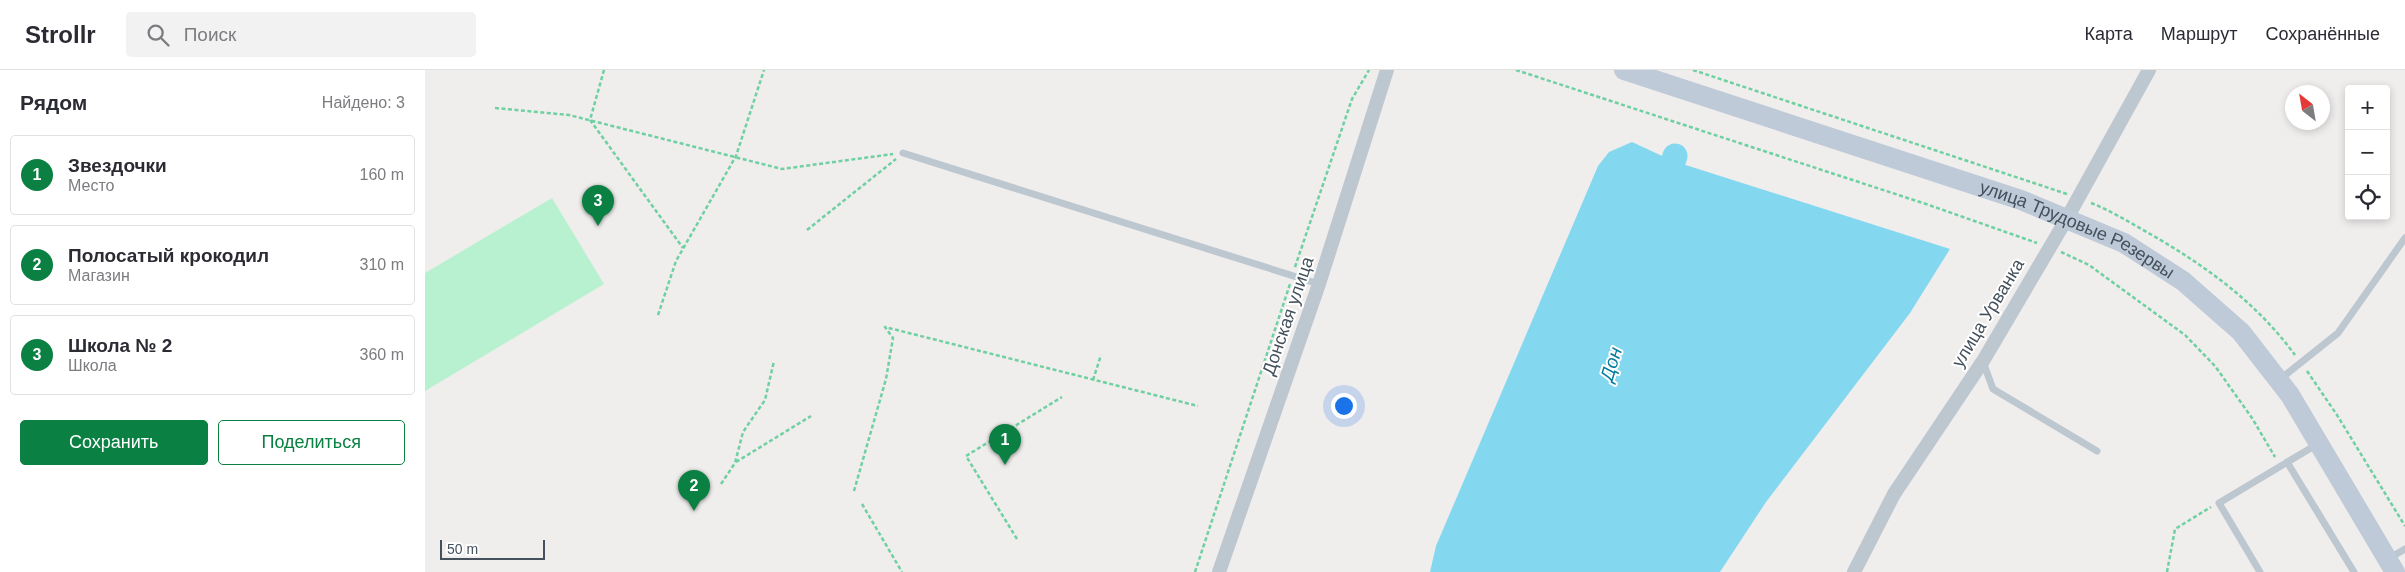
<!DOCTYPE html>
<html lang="ru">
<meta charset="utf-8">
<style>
body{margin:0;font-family:Helvetica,sans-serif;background:#f2f2f3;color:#2b2b33}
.controls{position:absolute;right:15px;top:15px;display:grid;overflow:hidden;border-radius:5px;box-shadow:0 2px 8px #0003}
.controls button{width:45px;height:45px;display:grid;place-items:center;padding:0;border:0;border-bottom:1px solid #e1e1e2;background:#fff;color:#2b2b33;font:25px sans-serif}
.compass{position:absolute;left:1860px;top:15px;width:45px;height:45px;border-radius:50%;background:#fff;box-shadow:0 2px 8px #0003;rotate:329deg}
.scale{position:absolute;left:15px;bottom:12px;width:105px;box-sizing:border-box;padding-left:5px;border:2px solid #44505b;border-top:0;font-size:14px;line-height:18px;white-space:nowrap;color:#44505b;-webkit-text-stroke:4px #fff;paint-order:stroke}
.you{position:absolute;left:918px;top:335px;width:18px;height:18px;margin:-12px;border:4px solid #fff;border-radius:50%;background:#1a73e8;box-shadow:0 0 0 8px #1a73e833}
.badge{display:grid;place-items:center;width:32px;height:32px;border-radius:50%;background:#0b8043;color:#fff;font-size:16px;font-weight:700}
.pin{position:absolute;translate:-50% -41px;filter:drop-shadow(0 1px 2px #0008)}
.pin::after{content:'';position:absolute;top:26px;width:18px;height:15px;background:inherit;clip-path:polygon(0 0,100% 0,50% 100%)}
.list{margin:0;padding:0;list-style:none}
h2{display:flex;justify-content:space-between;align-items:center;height:65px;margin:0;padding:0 20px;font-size:21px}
h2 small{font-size:16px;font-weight:400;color:#7c7c81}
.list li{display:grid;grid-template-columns:32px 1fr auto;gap:15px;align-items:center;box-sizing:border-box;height:80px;margin:0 10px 10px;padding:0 10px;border:1px solid #e1e1e2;border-radius:5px}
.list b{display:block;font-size:19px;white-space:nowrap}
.list p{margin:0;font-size:16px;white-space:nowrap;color:#7c7c81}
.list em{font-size:16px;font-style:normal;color:#7c7c81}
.actions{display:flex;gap:10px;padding:15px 20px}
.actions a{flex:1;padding:11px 0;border:1px solid #0b8043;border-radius:5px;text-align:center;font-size:18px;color:#0b8043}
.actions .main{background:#0b8043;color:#fff}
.icon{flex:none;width:28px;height:28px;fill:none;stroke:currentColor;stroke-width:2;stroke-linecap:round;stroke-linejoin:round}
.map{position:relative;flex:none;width:1980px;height:502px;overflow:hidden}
header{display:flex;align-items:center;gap:30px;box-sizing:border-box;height:70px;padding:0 25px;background:#fff;border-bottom:1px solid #e1e1e2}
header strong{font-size:24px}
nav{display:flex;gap:28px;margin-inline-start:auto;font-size:18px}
.search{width:350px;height:45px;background:#f2f2f3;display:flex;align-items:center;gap:12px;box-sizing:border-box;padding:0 18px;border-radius:5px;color:#7c7c81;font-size:19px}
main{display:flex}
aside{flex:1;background:#fff}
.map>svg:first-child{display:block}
.green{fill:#b8f1cf}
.water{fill:#83d8f0}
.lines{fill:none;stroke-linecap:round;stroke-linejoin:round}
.river{stroke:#83d8f0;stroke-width:25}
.path{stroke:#6fd0a1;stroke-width:2.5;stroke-dasharray:4 2.5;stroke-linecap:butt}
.lane{stroke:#bcc7d0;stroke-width:7}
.street{stroke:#bcc7d0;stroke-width:14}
.secondary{stroke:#becad7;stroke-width:20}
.labels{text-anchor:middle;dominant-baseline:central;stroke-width:4;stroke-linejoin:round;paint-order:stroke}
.street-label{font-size:18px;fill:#44505b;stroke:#fff}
.water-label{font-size:19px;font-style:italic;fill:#067c9e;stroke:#fff}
</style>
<header>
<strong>Strollr</strong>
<div class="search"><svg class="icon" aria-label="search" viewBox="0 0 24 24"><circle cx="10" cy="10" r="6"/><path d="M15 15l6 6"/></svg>Поиск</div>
<nav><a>Карта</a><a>Маршрут</a><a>Сохранённые</a></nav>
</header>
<main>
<aside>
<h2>Рядом<small>Найдено: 3</small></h2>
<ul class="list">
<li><span class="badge">1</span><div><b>Звездочки</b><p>Место</p></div><em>160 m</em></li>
<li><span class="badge">2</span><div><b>Полосатый крокодил</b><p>Магазин</p></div><em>310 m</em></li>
<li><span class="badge">3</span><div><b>Школа № 2</b><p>Школа</p></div><em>360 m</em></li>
</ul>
<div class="actions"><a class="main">Сохранить</a><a>Поделиться</a></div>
</aside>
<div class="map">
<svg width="1980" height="502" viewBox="0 0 1980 502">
<rect width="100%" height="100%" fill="#f0eded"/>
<polygon class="green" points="127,128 179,214 0,321 0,203"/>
<polygon class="water" points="1207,72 1248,91 1525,179 1485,243 1341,432 1295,502 1005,502 1011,476 1173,96 1184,82"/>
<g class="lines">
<polyline class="river" points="1238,124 1250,86"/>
<g class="path">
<polyline points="179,0 165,50 258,178"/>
<polyline points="1091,0 1501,134 1612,173"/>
<polyline points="1268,0 1642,124"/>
<polyline points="70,38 144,45 357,99 468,84"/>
<path d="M1666,133C1687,141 1707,154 1727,165C1782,197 1831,232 1870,285"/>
<polyline points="382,160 471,89"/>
<polyline points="1636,182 1664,195 1760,265 1790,296 1827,348 1850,387"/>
<polyline points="870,197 927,29 944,0"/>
<polyline points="233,245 251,191 311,86 339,0"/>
<polyline points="1882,301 1912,345 1980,456"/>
<polyline points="668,310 676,285"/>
<polyline points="311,392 386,346"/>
<polyline points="296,414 310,393 318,362 340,330 349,291"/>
<polyline points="429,421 461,309 468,268 460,257 773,336"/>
<polyline points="437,434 477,502"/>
<polyline points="592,469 541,386 637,327"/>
<polyline points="770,502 865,214"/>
<polyline points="1742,502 1750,459 1786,437"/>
</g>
<g class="lane">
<polyline points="478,83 894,214"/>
<polyline points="1558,292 1568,319 1672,381"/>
<polyline points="1854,310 1913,263 1980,168"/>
<polyline points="1862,392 1929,502"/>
<polyline points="1963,489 1980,479"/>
<polyline points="1835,502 1794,433 1891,375"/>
</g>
<g class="street">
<polyline points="794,502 894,214 962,0"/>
<polyline points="1429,502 1469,424 1558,291 1641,150 1724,0"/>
</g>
<path class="secondary" id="s1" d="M1199,0L1596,130L1699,173L1758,211L1816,262L1865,325L1970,502"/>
</g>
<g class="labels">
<g class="street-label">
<text stroke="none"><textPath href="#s1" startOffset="481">улица Трудовые Резервы</textPath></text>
<text transform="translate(1563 243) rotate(-59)">улица Урванка</text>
<text transform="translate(863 246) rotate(-71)">Донская улица</text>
</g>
<g class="water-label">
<text transform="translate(1186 294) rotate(-73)">Дон</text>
</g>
</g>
</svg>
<div class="controls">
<button>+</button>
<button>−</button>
<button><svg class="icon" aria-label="locate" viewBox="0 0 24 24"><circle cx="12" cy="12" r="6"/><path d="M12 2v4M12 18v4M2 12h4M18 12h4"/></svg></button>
</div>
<svg class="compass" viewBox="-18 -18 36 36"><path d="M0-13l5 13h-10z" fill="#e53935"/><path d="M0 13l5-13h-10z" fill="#7c7c81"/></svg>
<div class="scale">50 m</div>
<div class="you"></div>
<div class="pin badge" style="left:580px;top:395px">1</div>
<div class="pin badge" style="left:269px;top:441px">2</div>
<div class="pin badge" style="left:173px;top:156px">3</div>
</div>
</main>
